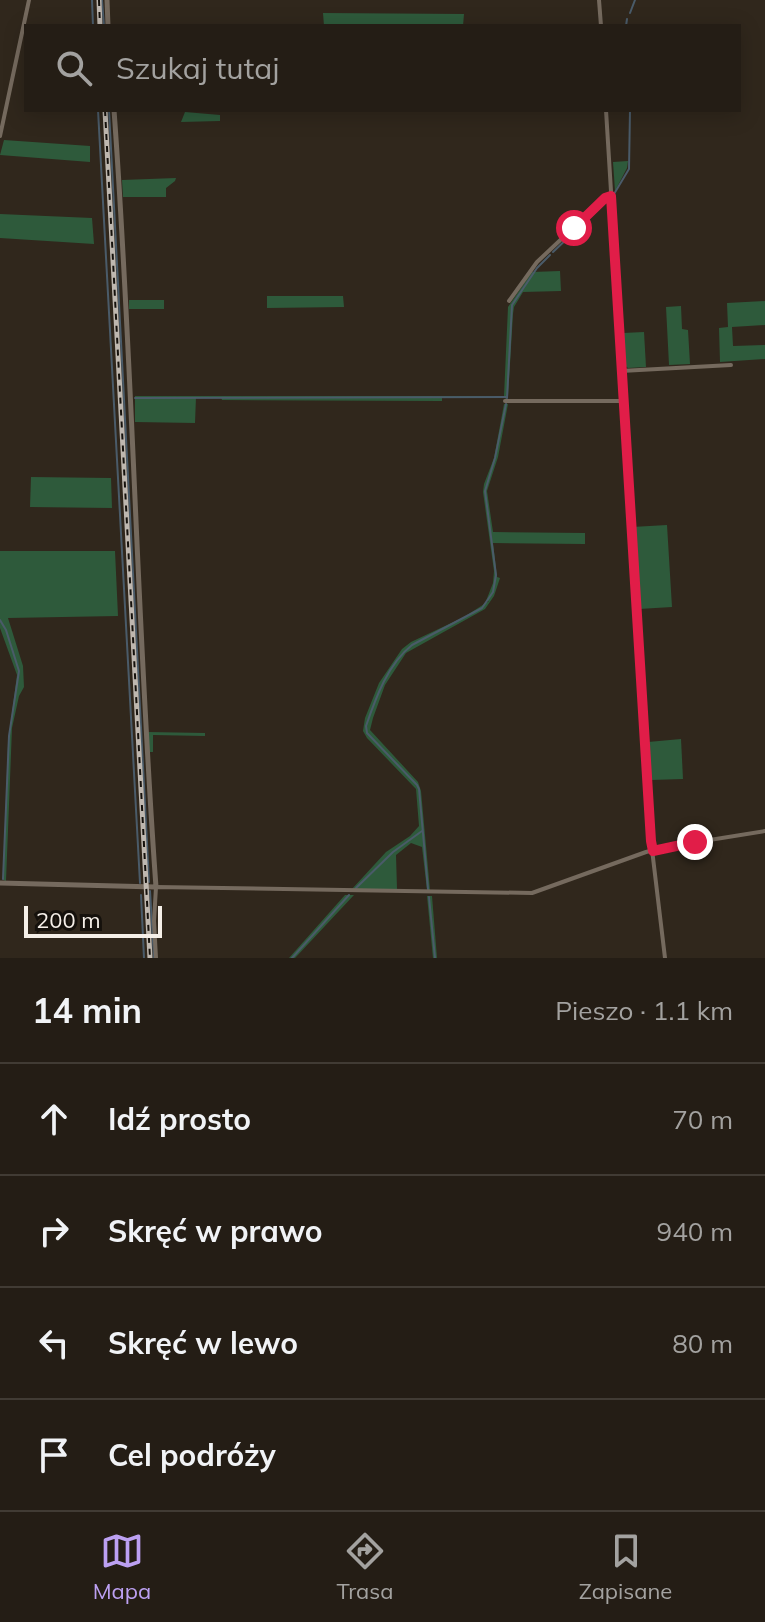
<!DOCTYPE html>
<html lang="pl">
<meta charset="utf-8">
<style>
body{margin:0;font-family:Mulish,sans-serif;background:#2c261e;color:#f1f3f6}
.scale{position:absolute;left:24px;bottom:20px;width:138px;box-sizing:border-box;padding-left:8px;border:4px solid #f5efe8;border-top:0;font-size:22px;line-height:28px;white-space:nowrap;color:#f5efe8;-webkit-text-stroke:6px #15110c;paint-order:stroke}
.stop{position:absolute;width:24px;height:24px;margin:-18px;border:6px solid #e11d48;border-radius:50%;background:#fff}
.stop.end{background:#e11d48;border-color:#fff;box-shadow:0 2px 8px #0008}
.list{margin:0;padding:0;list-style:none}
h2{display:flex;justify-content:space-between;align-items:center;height:104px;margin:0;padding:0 32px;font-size:34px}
h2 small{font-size:26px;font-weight:400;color:#a3a2a0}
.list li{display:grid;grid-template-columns:52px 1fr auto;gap:24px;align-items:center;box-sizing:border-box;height:112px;padding:0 32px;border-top:2px solid #413b34}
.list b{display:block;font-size:30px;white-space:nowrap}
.list em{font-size:26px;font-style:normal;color:#a3a2a0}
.icon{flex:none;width:44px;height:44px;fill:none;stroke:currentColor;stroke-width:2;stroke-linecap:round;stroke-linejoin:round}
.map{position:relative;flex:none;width:765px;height:958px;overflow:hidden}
.search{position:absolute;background:#241d15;box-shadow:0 4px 20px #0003;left:24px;right:24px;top:24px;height:88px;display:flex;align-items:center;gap:20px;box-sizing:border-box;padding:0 28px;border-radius:0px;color:#a3a2a0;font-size:30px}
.sheet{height:552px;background:#241d15}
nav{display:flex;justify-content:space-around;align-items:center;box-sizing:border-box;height:112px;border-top:2px solid #413b34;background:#241d15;font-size:22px;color:#a3a2a0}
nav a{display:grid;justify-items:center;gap:4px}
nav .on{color:#bca0f2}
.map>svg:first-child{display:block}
.green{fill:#2e5a3b}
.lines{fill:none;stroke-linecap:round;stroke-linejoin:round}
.stream{stroke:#4a5b69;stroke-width:2}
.street{stroke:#756a5e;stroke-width:4}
.secondary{stroke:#756a5e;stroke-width:5}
.rail-casing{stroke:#beb7af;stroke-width:5}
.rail{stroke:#15110c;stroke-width:2;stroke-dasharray:6;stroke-linecap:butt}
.route{stroke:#e11d48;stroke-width:10}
</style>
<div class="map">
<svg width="765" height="958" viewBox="0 0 765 958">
<rect width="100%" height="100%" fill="#30271c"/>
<g class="green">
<polygon points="323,13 464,14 463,26 324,26"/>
<polygon points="185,112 220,115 220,121 181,122"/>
<polygon points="4,140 90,146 90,162 0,155"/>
<polygon points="628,161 627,168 615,191 613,162"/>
<polygon points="176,178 175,181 166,188 166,197 123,197 122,180"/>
<polygon points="0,214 92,218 94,244 0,238"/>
<polygon points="560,271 561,291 523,292 514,307 513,314 508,397 506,399 504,397 442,398 442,401 222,400 221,397 196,397 195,423 135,422 135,396 504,396 508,307 532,272"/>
<polygon points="267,296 343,296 344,307 267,308"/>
<rect x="129" y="300" width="35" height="9"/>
<polygon points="765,301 765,325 732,327 733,346 765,345 765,359 720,362 719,328 728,327 727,303"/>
<polygon points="681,306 682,329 688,330 690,364 669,365 666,307"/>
<polygon points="644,332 646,367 628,368 624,365 623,333"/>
<polygon points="504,404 508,404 498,457 487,491 493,532 585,533 585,544 493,543 497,577 500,578 494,596 485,609 406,653 385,685 373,718 370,730 418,782 421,791 430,890 427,890 422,847 411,843 396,855 397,889 352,889 386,852 410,836 419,826 416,789 367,738 363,731 365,718 379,683 402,649 411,642 464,617 489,601 486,601 493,583 494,571 483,492 484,484 494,458"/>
<polygon points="31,477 111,478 112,508 30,507"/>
<polygon points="667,525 672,607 639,609 636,554 634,553 632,527"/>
<polygon points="0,551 115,551 118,616 8,618 23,666 24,687 19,696 12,728 6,881 3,880 8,743 17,675 0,628"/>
<polygon points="148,732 205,733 205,736 153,735 153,752 149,752"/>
<polygon points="681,739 683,779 651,780 648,742"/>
<polygon points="345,895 354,895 295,958 289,958"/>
<polygon points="427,896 432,896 437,958 433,958"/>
</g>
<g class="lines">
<g class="stream">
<polyline points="92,0 93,26"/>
<polyline points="102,0 104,26"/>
<polyline points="630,13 635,0"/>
<polyline points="626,26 627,19"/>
<polyline points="98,110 140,883"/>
<polyline points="109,110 149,882"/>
<polyline points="614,194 629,169 630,110"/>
<polyline points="553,252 606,202"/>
<polyline points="135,398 507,397"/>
<polyline points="507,398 512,305 537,268 550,255"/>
<polyline points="0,620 6,630 19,671 9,736 3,879"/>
<polyline points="356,888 393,852 422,831"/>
<path d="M428,889L419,789L417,785L367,733L366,726C376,697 388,664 412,645L482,608L493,592L496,575L485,491L495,458L506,404"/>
<polyline points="150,891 154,958"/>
<polyline points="141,895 144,958"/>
<polyline points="429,897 435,958"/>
<polyline points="292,958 349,895"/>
</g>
<g class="street">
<polyline points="599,0 601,26"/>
<polyline points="606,110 651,841 665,958"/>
<polyline points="0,136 29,0"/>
<polyline points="509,301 537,262 605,198 611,196"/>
<polyline points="621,371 731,365"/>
<polyline points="505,401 623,401"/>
<polyline points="156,958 154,921 156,887 532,893 646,852 666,847 765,831"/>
</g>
<g class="secondary">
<polyline points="107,0 108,26"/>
<path d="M0,883L156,887C137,628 133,369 114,110"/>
</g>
<g class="rail-casing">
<g id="rail">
<polyline points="99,0 100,26"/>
<polyline points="105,110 150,958"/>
</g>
</g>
<use href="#rail" class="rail"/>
</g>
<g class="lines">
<polyline class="route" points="574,228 605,198 611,196 651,841 653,851 695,842"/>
</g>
</svg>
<div class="scale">200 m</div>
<div class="stop" style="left:574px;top:228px"></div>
<div class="stop end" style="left:695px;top:842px"></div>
<div class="search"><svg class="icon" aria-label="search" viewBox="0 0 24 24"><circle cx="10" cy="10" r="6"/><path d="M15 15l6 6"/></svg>Szukaj tutaj</div>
</div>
<section class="sheet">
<h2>14 min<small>Pieszo · 1.1 km</small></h2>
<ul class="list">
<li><svg class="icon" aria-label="ahead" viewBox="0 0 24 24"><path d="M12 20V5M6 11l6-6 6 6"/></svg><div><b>Idź prosto</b></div><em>70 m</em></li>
<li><svg class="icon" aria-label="right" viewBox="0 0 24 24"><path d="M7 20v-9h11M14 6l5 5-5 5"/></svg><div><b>Skręć w prawo</b></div><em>940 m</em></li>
<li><svg class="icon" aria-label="left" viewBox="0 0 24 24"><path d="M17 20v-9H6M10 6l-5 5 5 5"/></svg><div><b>Skręć w lewo</b></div><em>80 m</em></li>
<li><svg class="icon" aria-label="arrive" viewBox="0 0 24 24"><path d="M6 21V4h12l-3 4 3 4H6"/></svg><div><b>Cel podróży</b></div></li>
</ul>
</section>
<nav>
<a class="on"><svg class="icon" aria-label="map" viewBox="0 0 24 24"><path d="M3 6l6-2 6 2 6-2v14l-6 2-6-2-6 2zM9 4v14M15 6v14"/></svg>Mapa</a>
<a><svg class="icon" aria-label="directions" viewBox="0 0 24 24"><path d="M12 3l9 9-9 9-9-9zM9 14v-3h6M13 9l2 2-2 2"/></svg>Trasa</a>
<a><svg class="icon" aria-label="saved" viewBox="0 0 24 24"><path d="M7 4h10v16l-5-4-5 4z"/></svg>Zapisane</a>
</nav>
